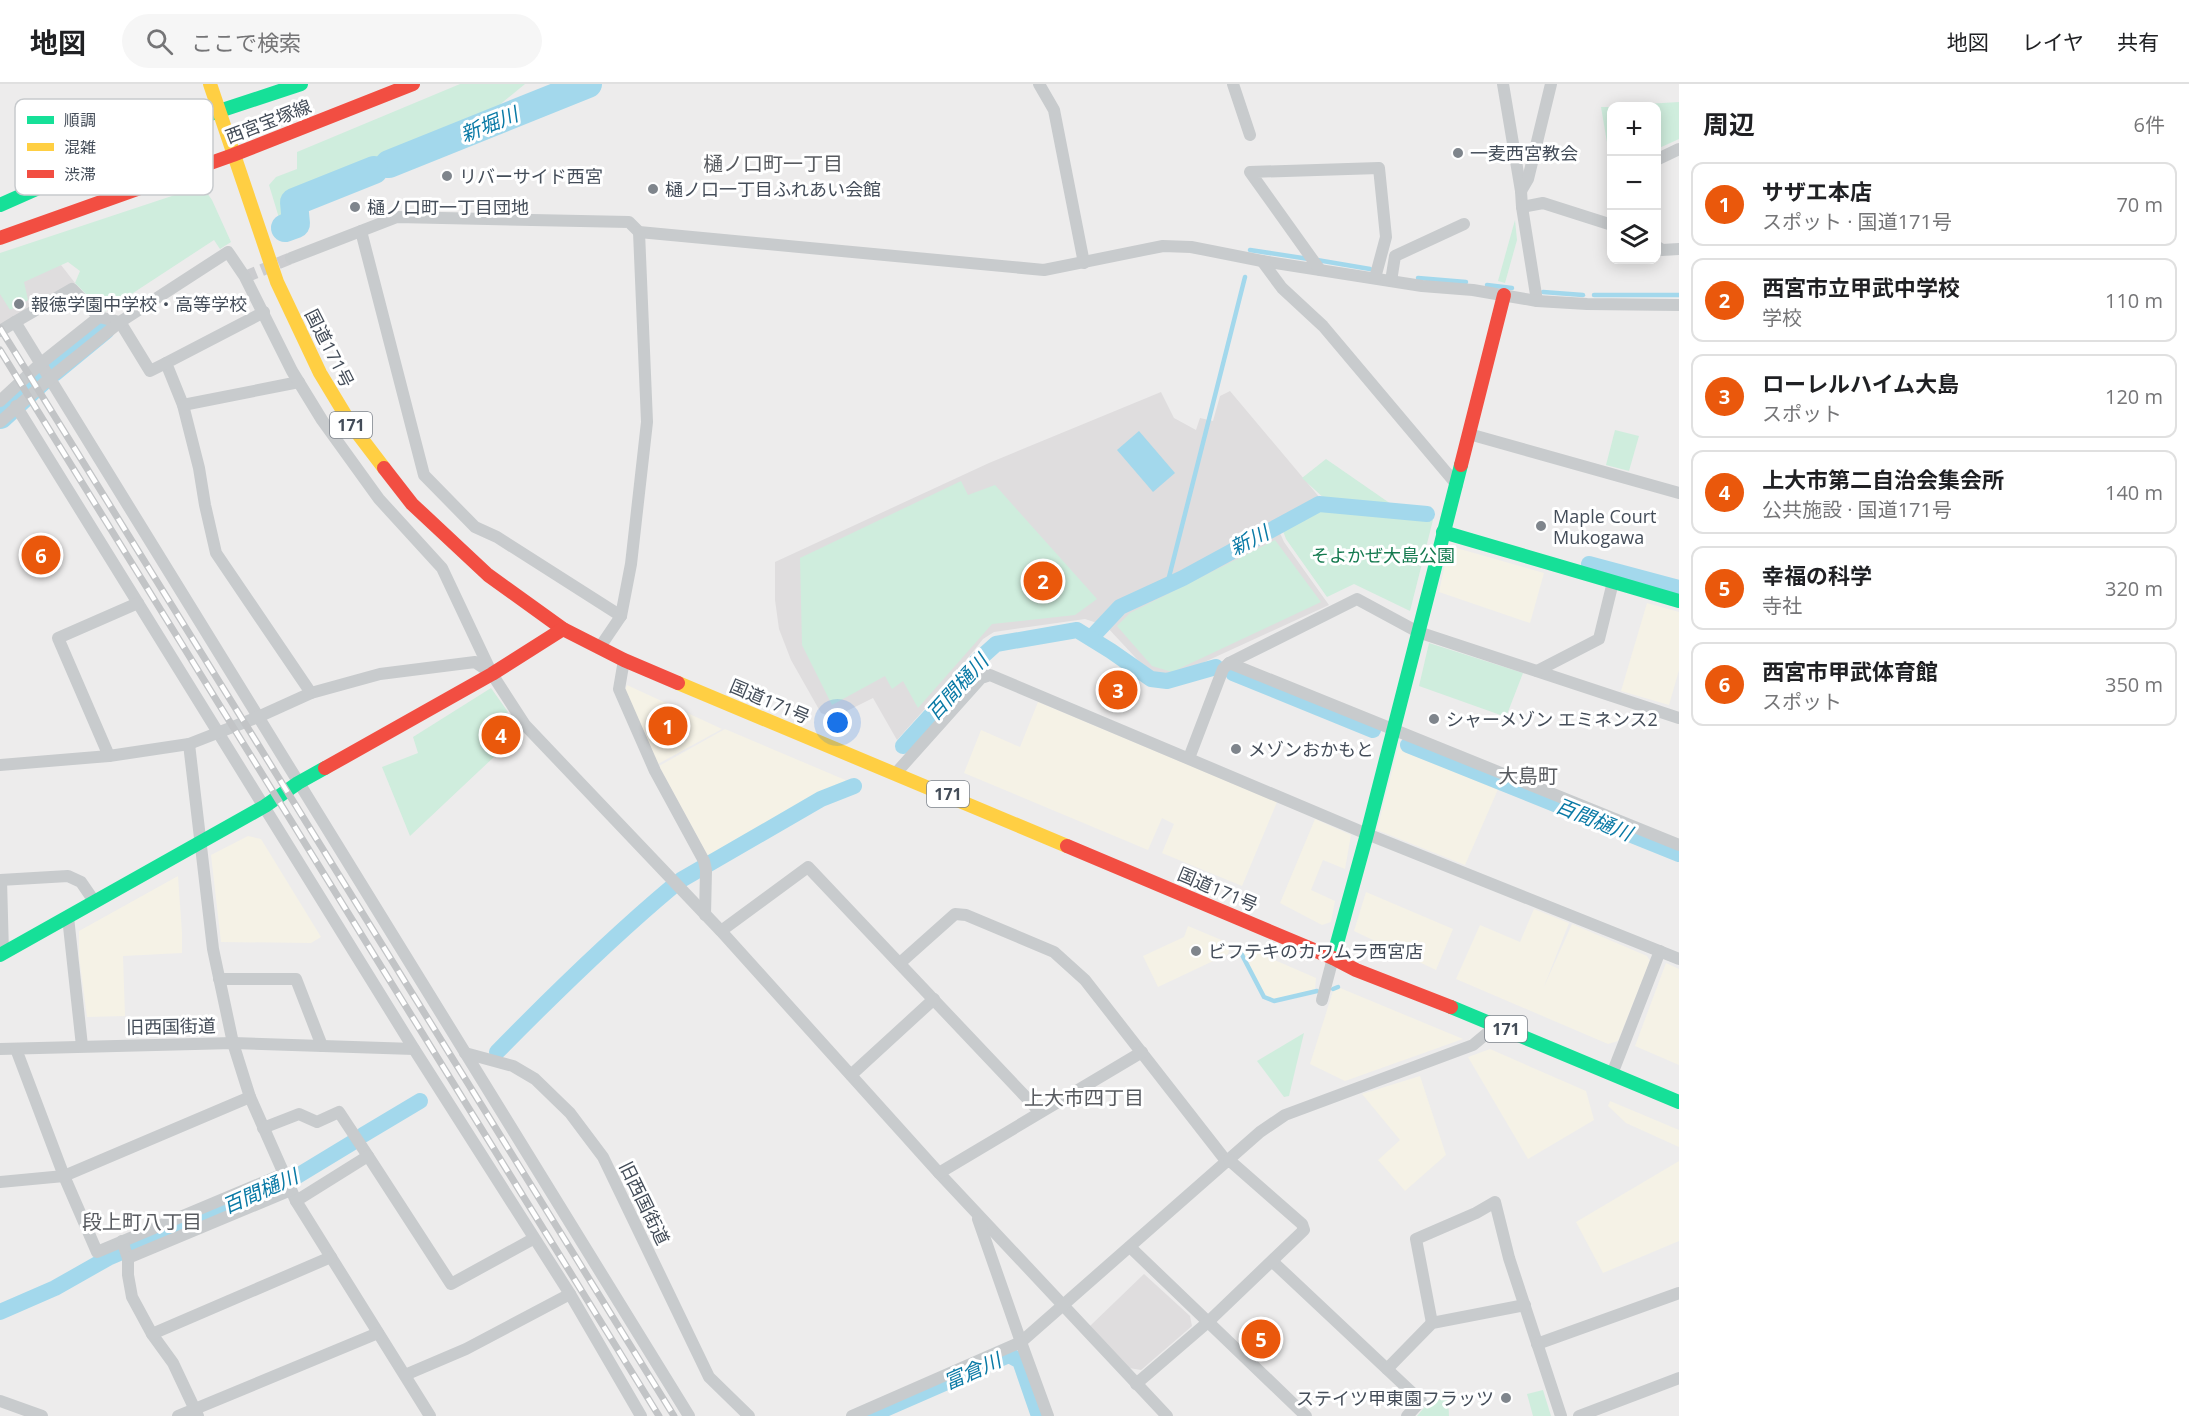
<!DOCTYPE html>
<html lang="ja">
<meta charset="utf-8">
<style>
body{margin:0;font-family:"Open Sans","Noto Sans JP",sans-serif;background:#f6f6f6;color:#202124}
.controls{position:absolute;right:18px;top:18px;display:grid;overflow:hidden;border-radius:12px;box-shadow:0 3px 15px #0003}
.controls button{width:54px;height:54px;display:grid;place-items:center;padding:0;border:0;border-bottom:2px solid #e0e0e0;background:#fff;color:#202124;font:30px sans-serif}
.you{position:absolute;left:838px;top:639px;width:21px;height:21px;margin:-15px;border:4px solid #fff;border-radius:50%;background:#1a73e8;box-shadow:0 0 0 9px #1a73e833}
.badge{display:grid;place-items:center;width:39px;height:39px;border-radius:50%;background:#ea580c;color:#fff;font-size:20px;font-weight:700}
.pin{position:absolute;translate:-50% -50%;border:3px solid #fff;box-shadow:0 2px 6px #0006}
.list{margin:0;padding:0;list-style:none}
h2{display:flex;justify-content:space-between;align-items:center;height:78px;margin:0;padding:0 24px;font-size:26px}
h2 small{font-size:20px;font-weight:400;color:#757577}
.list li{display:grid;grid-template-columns:39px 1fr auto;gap:18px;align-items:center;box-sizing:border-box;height:84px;margin:0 12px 12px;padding:0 12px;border:2px solid #e0e0e0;border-radius:12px}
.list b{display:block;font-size:22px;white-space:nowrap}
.list p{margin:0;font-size:20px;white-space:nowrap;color:#757577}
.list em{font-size:20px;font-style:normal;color:#757577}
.icon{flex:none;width:33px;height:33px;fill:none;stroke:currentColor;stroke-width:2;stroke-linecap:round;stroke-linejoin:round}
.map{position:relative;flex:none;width:1679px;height:1332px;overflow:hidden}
header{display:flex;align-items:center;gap:36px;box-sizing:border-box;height:84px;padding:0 30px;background:#fff;border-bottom:2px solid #e0e0e0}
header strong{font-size:28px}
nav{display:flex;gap:33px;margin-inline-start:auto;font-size:21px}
.search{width:420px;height:54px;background:#f6f6f6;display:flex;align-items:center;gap:15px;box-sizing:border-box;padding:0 21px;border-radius:33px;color:#757577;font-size:22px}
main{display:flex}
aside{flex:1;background:#fff}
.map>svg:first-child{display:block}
.commercial{fill:#f5f2e6}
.education{fill:#dfddde}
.green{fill:#cfeddd}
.water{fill:#a3d8ec}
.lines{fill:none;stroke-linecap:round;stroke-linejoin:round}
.stream{stroke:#a3d8ec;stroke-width:4.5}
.canal{stroke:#a3d8ec;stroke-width:16}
.river{stroke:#a3d8ec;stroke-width:28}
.street-tunnel{stroke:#cbcccf;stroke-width:12;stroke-dasharray:12 6;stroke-linecap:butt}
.street{stroke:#c8cbcd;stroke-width:12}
.fast{stroke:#16e098;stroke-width:14}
.slow{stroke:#ffcf43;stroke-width:14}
.jam{stroke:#f24e42;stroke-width:14}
.rail-casing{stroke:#c2c4c6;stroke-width:7}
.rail{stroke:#fff;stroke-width:4.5;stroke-dasharray:14;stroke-linecap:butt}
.poi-dot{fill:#7f858c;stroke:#fff;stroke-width:2}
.labels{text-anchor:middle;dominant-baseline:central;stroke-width:6;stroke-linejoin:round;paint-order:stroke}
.shield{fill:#fff;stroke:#7c828b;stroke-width:1.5}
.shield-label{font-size:16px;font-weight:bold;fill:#444d59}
.street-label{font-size:18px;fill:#444d59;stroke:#fff}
.poi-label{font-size:18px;fill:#444d59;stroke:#fff;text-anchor:start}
.park-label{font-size:18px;fill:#147a4f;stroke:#fff}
.water-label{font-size:20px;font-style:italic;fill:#0a7aa6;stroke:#fff}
.neighbourhood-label{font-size:20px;fill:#585b60;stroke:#fff}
.key{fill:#fff;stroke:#c7cacd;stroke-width:1.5}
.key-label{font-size:16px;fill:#444d59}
</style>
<header>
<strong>地図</strong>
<div class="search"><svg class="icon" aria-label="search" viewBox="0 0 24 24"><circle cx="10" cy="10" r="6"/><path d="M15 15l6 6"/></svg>ここで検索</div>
<nav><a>地図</a><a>レイヤ</a><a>共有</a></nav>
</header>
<main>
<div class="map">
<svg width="1679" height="1332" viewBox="0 0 1679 1332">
<rect width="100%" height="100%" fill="#edecec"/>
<g class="commercial">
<polygon points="1453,463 1544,489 1530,539 1439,508 1448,466"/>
<polygon points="1647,519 1679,528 1679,586 1669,621 1621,607"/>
<polygon points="627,601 722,645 658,680 625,606"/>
<polygon points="1038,618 1277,718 1242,802 1162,769 1174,740 1162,734 1148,766 964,689 981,646 1020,663"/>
<polygon points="725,645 850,698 818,711 708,772 659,682"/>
<polygon points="1399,660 1499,703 1465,781 1377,746"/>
<polygon points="1315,735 1351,751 1345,785 1323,776 1311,806 1335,817 1331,838 1322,841 1280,819"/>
<polygon points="248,752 261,755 321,853 311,859 221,858 211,771"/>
<polygon points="178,792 182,849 182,869 123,872 125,932 87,933 79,873 79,847"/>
<polygon points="1366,808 1453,845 1436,886 1354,847"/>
<polygon points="1534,825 1569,839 1543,905 1572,840 1647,872 1650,877 1618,957 1608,960 1456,895 1480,841 1520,858"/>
<polygon points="1188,842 1231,860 1228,870 1158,903 1143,872 1184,853"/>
<polygon points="1242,862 1316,894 1315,906 1274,915 1266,912 1240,866"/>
<polygon points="1666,879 1679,885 1679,981 1635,962"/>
<polygon points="1340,904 1463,955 1345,997 1310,980 1333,907"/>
<polygon points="1490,965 1586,1007 1594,1036 1528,1075 1468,973"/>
<polygon points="1420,992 1446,1071 1405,1107 1378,1076 1400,1056 1362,1010"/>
<polygon points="1610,1017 1679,1046 1679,1063 1626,1039 1608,1022"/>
<polygon points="1679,1077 1679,1157 1603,1189 1576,1138"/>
</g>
<g class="education">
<polygon points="61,181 75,199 0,241 0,186"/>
<polygon points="1230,307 1320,414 1275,438 1284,458 1329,521 1174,592 1148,587 1106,542 1085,535 994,548 983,555 947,600 897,656 873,614 833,634 821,629 791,576 779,545 775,516 775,478 989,379 1161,308 1174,334 1196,346 1200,334 1213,337 1220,312"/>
<polygon points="1144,1190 1190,1232 1192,1242 1141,1286 1129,1284 1090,1242"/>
</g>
<g class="green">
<polygon points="460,0 525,0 475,41 332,96 283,147 269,101 276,93 297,85 297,68"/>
<polygon points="1679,18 1679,55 1657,65 1656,22 1612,22"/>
<polygon points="1601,23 1612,23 1611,82"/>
<polygon points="202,102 212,116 231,158 220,165 214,156 104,228 75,199 80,187 68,178 24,198 28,216 10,226 0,210 0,169"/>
<polygon points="1515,136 1517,156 1505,199 1498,197"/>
<polygon points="1615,346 1639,352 1629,387 1606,381"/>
<polygon points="1326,375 1391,420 1326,416 1302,394"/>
<polygon points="961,397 968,411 995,401 1097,515 1075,531 992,540 918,624 903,597 892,605 885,592 832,621 802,561 800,474"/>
<polygon points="1323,425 1433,436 1410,527 1354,500 1327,513 1286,455 1283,447"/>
<polygon points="1275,456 1321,518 1172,588 1152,582 1117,542 1130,529"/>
<polygon points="1429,559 1523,589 1506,633 1419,602"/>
<polygon points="491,604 508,628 482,652 496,671 410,752 382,683 418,669 413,653"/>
<polygon points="1304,949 1289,1012 1284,1013 1257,977"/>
<polygon points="1543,1306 1551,1332 1533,1332 1527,1310"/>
<polygon points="1448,1313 1449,1332 1417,1332 1430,1317"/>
</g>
<polygon class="water" points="1139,347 1175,389 1153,408 1117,366"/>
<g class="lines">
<g class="stream">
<polyline points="1250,166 1309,175"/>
<polyline points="1317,176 1370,185"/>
<polyline points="1418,194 1466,198"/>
<polyline points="1487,201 1512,204"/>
<polyline points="1543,208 1583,211"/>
<polyline points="1594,211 1679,211"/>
<polyline points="1167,501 1245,193"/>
<polyline points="1240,867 1264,913 1274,917 1317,907"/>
<polyline points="1333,905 1338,903"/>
</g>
<g class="canal">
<polyline points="1589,480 1679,504"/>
<polyline points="1091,554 1120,523 1183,494 1319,420 1427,430"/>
<polyline points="1233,589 1373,646"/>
<polyline points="1408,661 1679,770"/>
<polyline points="903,662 953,607 976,578 996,560 1077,546 1111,567 1151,595 1167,597 1216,583"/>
<polyline points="681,796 821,715 854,702"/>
<path d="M497,968C553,911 610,855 672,803"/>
<polyline points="363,1051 420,1017"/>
<polyline points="0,1228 55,1204 108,1174 294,1094 355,1057"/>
<polyline points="869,1332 1009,1271 1020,1277 1039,1332"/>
</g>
<g class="river">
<polyline points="389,80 588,0"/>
<polyline points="285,144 296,140 294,118 374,86"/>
<polyline points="51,285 102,243"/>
<polyline points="0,331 40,294"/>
</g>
<polyline class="street-tunnel" points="245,193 291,174"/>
<g class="street">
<polyline points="1039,0 1054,26 1084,179"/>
<polyline points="1233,0 1250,51"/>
<polyline points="1503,0 1521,107 1522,123 1537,217"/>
<polyline points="1656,76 1679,65"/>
<polyline points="1521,107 1528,95 1551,0"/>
<polyline points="1522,123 1543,119 1612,141"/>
<polyline points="361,147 424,391 475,443 497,453 621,532"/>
<polyline points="1656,162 1662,166 1679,165"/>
<polyline points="291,174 397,133 629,138 639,148 1044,186 1163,162 1191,163 1262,177 1422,202 1473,206 1537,217 1587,220 1679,221"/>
<polyline points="1262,177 1282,204 1323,242 1457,401"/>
<polyline points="1320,186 1250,88 1379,84 1386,153 1375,194"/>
<polyline points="1391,197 1395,172 1464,140"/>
<polyline points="264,228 166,279 183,321 199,384 205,421 216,469 311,609"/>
<polyline points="15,238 72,205 99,233"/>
<polyline points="0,247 15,238 689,1332"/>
<polyline points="0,317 40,280 99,233 120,238 150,287 166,279"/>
<polyline points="183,321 299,298"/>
<polyline points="16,322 414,965 570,1210 641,1332"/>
<polyline points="0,338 49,295 120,238 228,168 245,193 292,287 322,336 379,415 442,484 492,590 525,641 721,847 939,1089 1167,1332"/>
<polyline points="1469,350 1679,409"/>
<polyline points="600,563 621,532 631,480 647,338 639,148"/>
<polyline points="624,576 619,605 655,687 704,777 706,786 705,831"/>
<polyline points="1229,579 1357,515 1418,548 1679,634"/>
<polyline points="1537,587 1599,555 1613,498"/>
<polyline points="189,660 213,865 233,959 250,1013 296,1117 430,1332"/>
<polyline points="109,672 58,554 138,519"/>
<polyline points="1189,674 1223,585 1229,579 1679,761"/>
<polyline points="0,681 109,672 189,660 258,633 311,609 380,590 475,578 491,589"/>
<polyline points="896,689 981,594 990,591 1367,750 1679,875"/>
<polyline points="0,796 68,792 81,798 94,817"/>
<polyline points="1,796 3,869"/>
<polyline points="68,833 82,962"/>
<polyline points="721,847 808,783 1040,1028"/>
<polyline points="900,879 955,830 966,831 1054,868 1085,896 1227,1078"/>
<polyline points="219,895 296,895 322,962"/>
<polyline points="1322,916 1333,874"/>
<polyline points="0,965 233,959 414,965"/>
<polyline points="16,965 64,1092 97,1168 283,1090"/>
<polyline points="465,969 513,982 535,995 570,1029 603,1073 709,1293 749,1332"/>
<polyline points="1612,990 1660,867"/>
<polyline points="851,991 934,915"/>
<polyline points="263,1044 299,1030 317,1038 339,1028 368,1072"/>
<polyline points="939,1089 1142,968"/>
<polyline points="0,1098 64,1092 250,1013"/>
<polyline points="296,1117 368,1072 451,1200 533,1155"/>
<polyline points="978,1135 1021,1258 1260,1048 1285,1031 1473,961 1497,941"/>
<polyline points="122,1157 128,1174 128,1191 132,1213 152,1250 173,1279 198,1332"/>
<polyline points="1130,1163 1306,1332"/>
<polyline points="128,1174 291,1106"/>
<polyline points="1273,1178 1421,1317 1407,1332"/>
<polyline points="1432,1239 1416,1155 1476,1129 1495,1118 1509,1174 1561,1332"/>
<polyline points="152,1250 331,1173"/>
<polyline points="1537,1260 1679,1209"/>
<polyline points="1387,1285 1432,1239 1525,1221"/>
<polyline points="405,1291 466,1265 570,1210"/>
<polyline points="1136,1300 1208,1238 1304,1146 1302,1140 1229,1076"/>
<polyline points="0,1317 42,1332"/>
<polyline points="178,1332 378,1249"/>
<polyline points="852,1332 1021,1258 1048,1332"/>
<polyline points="1579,1332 1679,1294"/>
</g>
<g class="fast">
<polyline points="0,121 192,36 301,0"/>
<polyline points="1443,448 1679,517"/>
<polyline points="0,871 265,722 298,699 325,684"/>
<polyline points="1333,874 1367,750 1461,381"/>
<polyline points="1451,923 1679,1018"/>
</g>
<g class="slow">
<polyline points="210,0 277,198 320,289 352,342 384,384"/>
<polyline points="678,599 1067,762"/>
</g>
<g class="jam">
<polyline points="0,154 233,71 413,0"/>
<polyline points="1461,381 1504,211"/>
<polyline points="384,384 412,420 488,491 563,545 624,576 678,599"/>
<polyline points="325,684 492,590 563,545"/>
<polyline points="1067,762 1333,874 1356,886 1451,923"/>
</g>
<g class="rail-casing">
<g id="rail">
<polyline points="0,244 674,1332"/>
<polyline points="0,266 659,1332"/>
</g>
</g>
<use href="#rail" class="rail"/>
</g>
<g class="poi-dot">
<circle cx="1458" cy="69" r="6"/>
<circle cx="447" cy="92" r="6"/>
<circle cx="653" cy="105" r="6"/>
<circle cx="355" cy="123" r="6"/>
<circle cx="19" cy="220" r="6"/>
<circle cx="1541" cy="442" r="6"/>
<circle cx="1434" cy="635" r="6"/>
<circle cx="1236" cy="665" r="6"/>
<circle cx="1196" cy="867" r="6"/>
<circle cx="1506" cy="1314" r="6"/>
</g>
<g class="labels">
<g class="shield">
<rect x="330" y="328" width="42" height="26" rx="4.5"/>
<rect x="927" y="697" width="42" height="26" rx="4.5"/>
<rect x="1485" y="932" width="42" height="26" rx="4.5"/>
</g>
<g class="shield-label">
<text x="351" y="341">171</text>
<text x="948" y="710">171</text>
<text x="1506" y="945">171</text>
</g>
<g class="street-label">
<text transform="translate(268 37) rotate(-21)">西宮宝塚線</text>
<text transform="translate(330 264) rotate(63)">国道171号</text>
<text transform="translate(770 617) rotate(23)">国道171号</text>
<text transform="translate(1218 805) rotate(23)">国道171号</text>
<text transform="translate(171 942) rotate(-1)">旧西国街道</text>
<text transform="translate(645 1119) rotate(64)">旧西国街道</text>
</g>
<g class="poi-label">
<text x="1470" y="69">一麦西宮教会</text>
<text x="459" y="92">リバーサイド西宮</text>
<text x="665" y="105">樋ノ口一丁目ふれあい会館</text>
<text x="367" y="123">樋ノ口町一丁目団地</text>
<text x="31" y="220">報徳学園中学校・高等学校</text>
<text x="1553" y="432">Maple Court<tspan x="1553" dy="21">Mukogawa</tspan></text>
<text x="1446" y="635">シャーメゾン エミネンス2</text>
<text x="1248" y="665">メゾンおかもと</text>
<text x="1208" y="867">ビフテキのカワムラ西宮店</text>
<text x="1494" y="1314" text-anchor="end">ステイツ甲東園フラッツ</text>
</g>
<g class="park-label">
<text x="1383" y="471">そよかぜ大島公園</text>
</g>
<g class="water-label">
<text transform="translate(489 40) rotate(-22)">新堀川</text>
<text transform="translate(1249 456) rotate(-27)">新川</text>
<text transform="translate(957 603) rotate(-48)">百間樋川</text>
<text transform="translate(1594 735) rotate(22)">百間樋川</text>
<text transform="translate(260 1107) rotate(-24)">百間樋川</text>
<text transform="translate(972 1287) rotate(-24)">富倉川</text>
</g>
<g class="neighbourhood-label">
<text x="773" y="79">樋ノ口町一丁目</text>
<text x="1528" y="691">大島町</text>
<text x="1084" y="1013">上大市四丁目</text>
<text x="142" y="1137">段上町八丁目</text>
</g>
</g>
<rect x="15" y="15" width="198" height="96" rx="9" class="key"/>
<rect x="27" y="32" width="27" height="8" fill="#16e098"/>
<rect x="27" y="59" width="27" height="8" fill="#ffcf43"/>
<rect x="27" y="86" width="27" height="8" fill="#f24e42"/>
<g class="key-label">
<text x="64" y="42">順調</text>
<text x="64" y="69">混雑</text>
<text x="64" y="96">渋滞</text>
</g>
</svg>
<div class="controls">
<button>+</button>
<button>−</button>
<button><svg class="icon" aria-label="layers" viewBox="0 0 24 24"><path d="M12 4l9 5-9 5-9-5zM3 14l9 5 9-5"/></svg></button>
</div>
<div class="you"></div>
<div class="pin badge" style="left:668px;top:642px">1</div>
<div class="pin badge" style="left:1043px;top:497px">2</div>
<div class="pin badge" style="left:1118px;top:606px">3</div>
<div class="pin badge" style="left:501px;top:651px">4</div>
<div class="pin badge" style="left:1261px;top:1255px">5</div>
<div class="pin badge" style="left:41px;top:471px">6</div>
</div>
<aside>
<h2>周辺<small>6件</small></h2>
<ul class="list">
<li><span class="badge">1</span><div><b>サザエ本店</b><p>スポット · 国道171号</p></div><em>70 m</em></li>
<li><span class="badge">2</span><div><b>西宮市立甲武中学校</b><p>学校</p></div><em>110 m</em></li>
<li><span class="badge">3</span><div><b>ローレルハイム大島</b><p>スポット</p></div><em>120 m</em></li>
<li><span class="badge">4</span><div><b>上大市第二自治会集会所</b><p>公共施設 · 国道171号</p></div><em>140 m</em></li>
<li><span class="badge">5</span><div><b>幸福の科学</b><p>寺社</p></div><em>320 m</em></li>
<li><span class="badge">6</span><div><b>西宮市甲武体育館</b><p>スポット</p></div><em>350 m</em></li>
</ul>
</aside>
</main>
